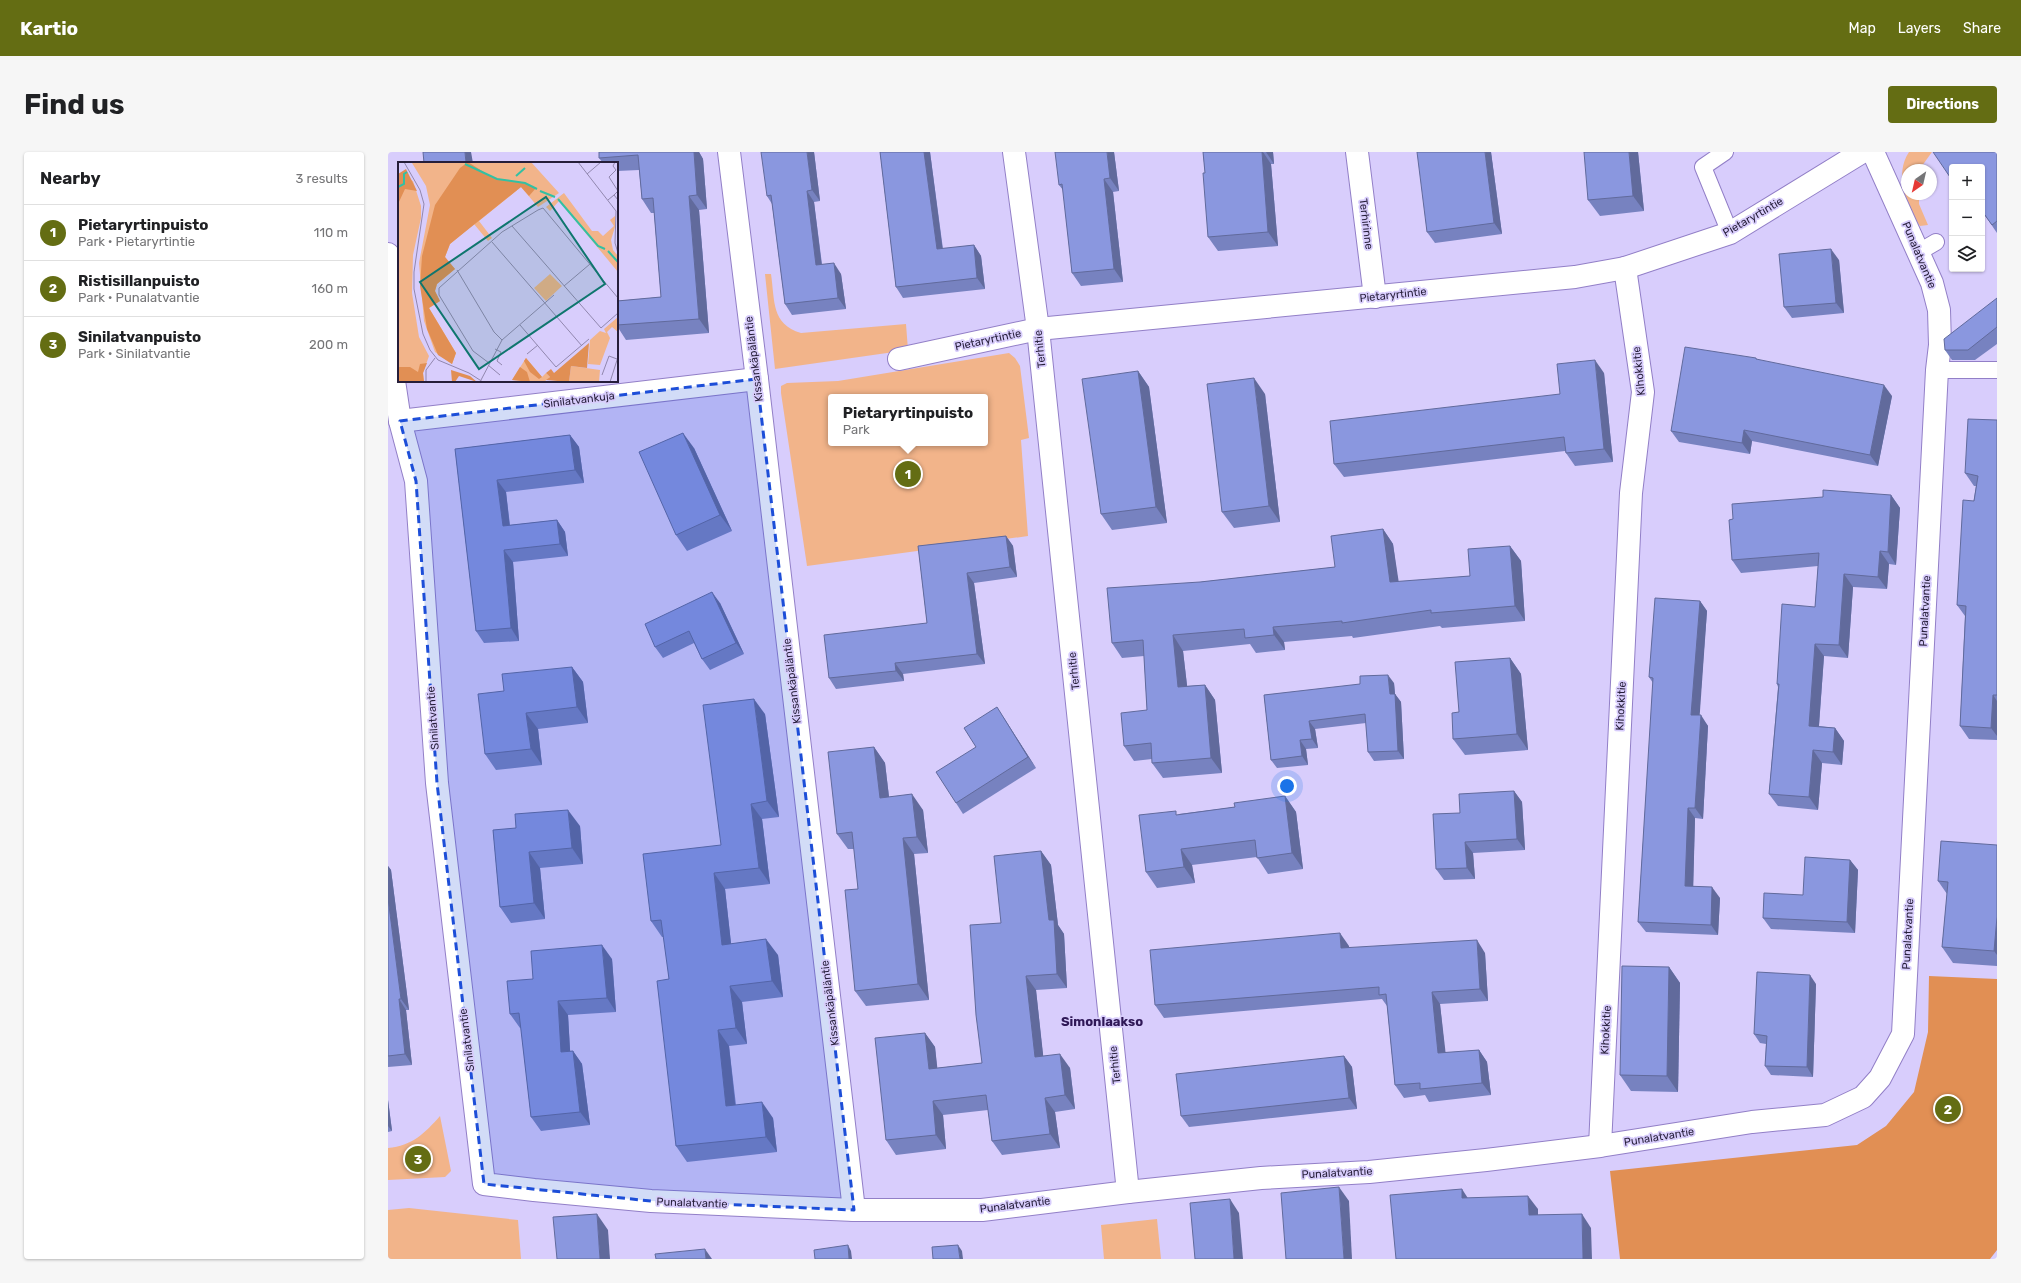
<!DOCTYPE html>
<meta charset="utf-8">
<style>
body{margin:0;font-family:Rubik,sans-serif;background:#f6f6f6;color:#202124}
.controls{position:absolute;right:12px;top:12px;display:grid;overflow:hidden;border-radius:4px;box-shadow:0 1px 3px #0004}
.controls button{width:36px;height:36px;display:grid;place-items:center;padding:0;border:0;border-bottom:1px solid #e0e0e0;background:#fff;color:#202124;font:20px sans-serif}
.compass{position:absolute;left:1513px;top:12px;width:36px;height:36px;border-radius:50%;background:#fff;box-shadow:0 1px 3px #0004;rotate:214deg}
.you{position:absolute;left:899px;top:634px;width:14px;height:14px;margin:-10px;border:3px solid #fff;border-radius:50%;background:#1a73e8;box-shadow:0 0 0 6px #1a73e833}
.badge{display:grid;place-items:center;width:26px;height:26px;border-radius:50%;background:#646d13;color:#fff;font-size:13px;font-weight:700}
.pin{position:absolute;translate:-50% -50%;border:2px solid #fff;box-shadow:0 1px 4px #0006}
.popup{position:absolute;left:440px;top:242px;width:160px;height:52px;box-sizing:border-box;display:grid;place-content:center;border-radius:4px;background:#fff;filter:drop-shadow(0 1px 3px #0005);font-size:13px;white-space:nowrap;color:#757577}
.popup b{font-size:15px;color:#202124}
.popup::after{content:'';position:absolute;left:50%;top:100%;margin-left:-8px;border:8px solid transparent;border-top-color:#fff}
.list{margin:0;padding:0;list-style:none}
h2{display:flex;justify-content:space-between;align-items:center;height:52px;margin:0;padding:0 16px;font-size:17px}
h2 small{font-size:13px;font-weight:400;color:#757577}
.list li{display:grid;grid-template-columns:26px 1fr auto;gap:12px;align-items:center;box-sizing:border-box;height:56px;padding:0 16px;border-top:1px solid #e0e0e0}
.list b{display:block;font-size:15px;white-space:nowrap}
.list p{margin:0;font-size:13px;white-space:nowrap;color:#757577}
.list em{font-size:13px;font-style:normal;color:#757577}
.icon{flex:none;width:22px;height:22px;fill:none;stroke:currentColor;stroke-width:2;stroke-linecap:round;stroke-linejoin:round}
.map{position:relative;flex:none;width:1609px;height:1107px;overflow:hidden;border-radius:4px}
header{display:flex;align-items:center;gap:24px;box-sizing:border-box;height:56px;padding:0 20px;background:#646d13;color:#fff}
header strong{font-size:19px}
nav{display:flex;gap:22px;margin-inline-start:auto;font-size:14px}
.intro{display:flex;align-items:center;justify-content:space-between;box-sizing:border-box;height:96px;padding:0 24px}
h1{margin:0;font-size:28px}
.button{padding:10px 18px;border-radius:4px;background:#646d13;color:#fff;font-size:14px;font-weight:700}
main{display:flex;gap:24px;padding:0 24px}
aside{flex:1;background:#fff;border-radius:4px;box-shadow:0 1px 3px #0004}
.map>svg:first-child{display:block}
.green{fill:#f2b48a;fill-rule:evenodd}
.forest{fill:#e18f54}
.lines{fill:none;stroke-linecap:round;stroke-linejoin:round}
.lane-casing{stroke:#927fc7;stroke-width:18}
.street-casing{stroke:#927fc7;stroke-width:24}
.lane{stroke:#fff;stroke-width:16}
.street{stroke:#fff;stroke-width:22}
.wall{fill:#7782c0}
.shaded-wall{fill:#616a9c}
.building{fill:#8a97df;stroke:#616a9c}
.marked{fill:#1d4ed8;fill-opacity:0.2;stroke:#1d4ed8;stroke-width:3;stroke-dasharray:8 5;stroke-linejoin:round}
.labels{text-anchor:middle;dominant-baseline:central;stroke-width:3.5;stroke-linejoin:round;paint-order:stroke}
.street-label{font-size:11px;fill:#261e3a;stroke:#d8cdfc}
.quarter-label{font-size:13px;font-weight:bold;fill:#2f1857;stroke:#d8cdfc}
.inset-river{fill:none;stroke:#33c0a3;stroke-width:2}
.inset-road{fill:none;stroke:#9187ae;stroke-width:1}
.view{fill:#0f766e;fill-opacity:0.15;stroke:#0f766e;stroke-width:2}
.inset-edge{fill:none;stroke:#261e3a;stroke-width:2}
</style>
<header>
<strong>Kartio</strong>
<nav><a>Map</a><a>Layers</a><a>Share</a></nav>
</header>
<div class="intro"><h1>Find us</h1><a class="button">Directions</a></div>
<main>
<aside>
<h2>Nearby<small>3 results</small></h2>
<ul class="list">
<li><span class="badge">1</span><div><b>Pietaryrtinpuisto</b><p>Park · Pietaryrtintie</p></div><em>110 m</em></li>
<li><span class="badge">2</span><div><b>Ristisillanpuisto</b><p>Park · Punalatvantie</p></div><em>160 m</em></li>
<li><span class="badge">3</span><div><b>Sinilatvanpuisto</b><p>Park · Sinilatvantie</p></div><em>200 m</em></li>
</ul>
</aside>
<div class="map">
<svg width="1609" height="1107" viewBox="0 0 1609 1107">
<rect width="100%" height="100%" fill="#d8cdfc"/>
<g class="green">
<path d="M1521,0H1544L1531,18H1519V42H1531V52L1540,73L1532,74C1518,54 1506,22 1521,0Z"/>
<path d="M377,122H383C387,149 383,172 413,181L518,172L520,198L387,217Z"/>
<path d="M621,201L627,206L632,214L641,286L633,288L640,384L419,414L393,241V234L399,231L450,229ZM443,245H597V291H443Z"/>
<path d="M52,964L63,1019L57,1025L0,1028V996C24,994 37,981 52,964Z"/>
<polygon points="21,1056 130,1068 133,1107 0,1107 0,1058"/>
<polygon points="769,1067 773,1107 716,1107 713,1073"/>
</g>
<polygon class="forest" points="1541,824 1609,827 1609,1098 1602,1107 1232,1107 1222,1019 1469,993 1498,974 1526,940 1540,880"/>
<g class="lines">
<g class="lane-casing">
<g id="lane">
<polyline points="1337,0 1315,15 1342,81"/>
<polyline points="1531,100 1548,90"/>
<polyline points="1549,218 1609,218"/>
</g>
</g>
<g class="street-casing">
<g id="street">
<polyline points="341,0 369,227 466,1058"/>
<polyline points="626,0 650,177 740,1040"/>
<polyline points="969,0 987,145"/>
<polyline points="0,102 8,177 5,222 12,269 28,329 49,631 96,1032 146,1038 263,1049 466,1058 594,1058 740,1040 873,1026 981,1020 1098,1008 1212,994 1364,970 1437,963 1475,945 1492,926 1515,882 1549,218 1552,193 1551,158 1544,131 1485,0"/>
<polyline points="511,207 650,177 1187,125 1237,116 1342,81 1474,0"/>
<polyline points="12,269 369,227"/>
<polyline points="1212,994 1243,341 1255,240 1237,116"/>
</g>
</g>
<use href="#lane" class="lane"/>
<use href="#street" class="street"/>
</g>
<g class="wall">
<polygon points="211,0 311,0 315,7 319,57 311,58 321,181 238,188 229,174 229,149 273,145 266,61 263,61 254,47 251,18 229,19 229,11 215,11 211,6"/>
<polygon points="426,0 432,49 426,50 434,112 453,122 458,157 404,163 397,152 384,52 379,44"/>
<polygon points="492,0 542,0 555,97 586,93 593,104 597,137 515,146 508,135"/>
<polygon points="726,0 731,39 725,40 735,130 693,134 684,121 675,38 671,33"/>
<polygon points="815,0 885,0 886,12 883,12 890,94 830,99 820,85 817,21"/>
<polygon points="1103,0 1114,82 1047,91 1039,80"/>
<polygon points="1250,0 1256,59 1212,64 1200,48"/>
<polygon points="1609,0 1609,81 1594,59"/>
<polygon points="1451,108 1456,161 1404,166 1396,155"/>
<polygon points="1609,146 1609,192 1587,208 1564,208 1557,198"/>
<polygon points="1368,206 1369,208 1504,244 1490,314 1364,289 1362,302 1291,290 1283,279"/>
<polygon points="750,219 761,235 779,371 724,378 713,362"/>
<polygon points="1216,221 1225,310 1187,314 1178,301 1177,299 956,325 946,312 1172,242"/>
<polygon points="877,242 892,370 846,376 834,360"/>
<polygon points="1609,268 1609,588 1581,587 1572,574 1577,464 1569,453 1588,334 1586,334 1577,321"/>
<polygon points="182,283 191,295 196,331 118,340 122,373 169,368 177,380 180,404 125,410 131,489 96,491 88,479 67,297"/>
<polygon points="306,296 344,379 299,399 288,383"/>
<polygon points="1503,343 1512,356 1508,413 1501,412 1499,437 1465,435 1460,506 1436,504 1431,574 1447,576 1456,589 1454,613 1434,611 1430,658 1390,654 1381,642 1390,535 1389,532 1427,455 1430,414 1353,421 1344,408"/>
<polygon points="995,377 1005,392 1010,430 1082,424 1122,394 1133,409 1137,469 1054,476 1052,474 965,486 964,484 896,490 897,498 868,501 862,492 795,499 799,534 817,533 827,548 834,621 775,626 764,611 764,607 746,609 736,594 759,558 756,504 734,506 724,491 812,430 947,415"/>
<polygon points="618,384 625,394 629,425 586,431 597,512 515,522 516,529 448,537 441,526 539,471 530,394"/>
<polygon points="1312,449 1319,459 1311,563 1320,574 1315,667 1307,666 1305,734 1332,746 1330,783 1258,780 1250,770 1265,531 1261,525"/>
<polygon points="332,451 356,502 322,518 314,507 306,491 275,506 267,495"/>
<polygon points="1122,506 1133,522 1140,598 1077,603 1065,587 1071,560"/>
<polygon points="184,515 195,530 200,571 150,577 154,613 108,618 97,602 116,539"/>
<polygon points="1006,531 1007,542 1013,550 1016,607 986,609 980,600 978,571 927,577 930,596 918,597 920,613 889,616 883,608 876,543"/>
<polygon points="377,562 391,665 374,667 382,732 337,737 343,792 390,803 395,845 354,850 359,892 341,894 348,953 385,966 389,1000 299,1010 288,994 281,827 276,785 274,785 263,769 333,693"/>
<polygon points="616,566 648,616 575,662 568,651 588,595"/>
<polygon points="486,595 497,611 501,645 535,658 540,701 526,702 541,848 478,854 467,839 470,737 466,697 460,697 449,682"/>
<polygon points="1126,639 1134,650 1137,698 1085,701 1087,727 1056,728 1048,717 1072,661"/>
<polygon points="897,644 908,660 915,717 880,722 869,705 804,713 807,731 769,736 758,720 791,662 847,655"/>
<polygon points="192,674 195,712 152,716 157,767 123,771 112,755 105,678"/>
<polygon points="1609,693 1609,814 1565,811 1554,795 1559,742 1550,729"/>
<polygon points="653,699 663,713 670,773 676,782 679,836 648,838 655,904 682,916 687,957 667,960 672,996 614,1003 604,989 600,958 555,963 558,997 508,1003 498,988 537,881 547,895 549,916 594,911 613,771"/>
<polygon points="1462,708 1470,718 1467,781 1383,777 1375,766 1415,743"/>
<polygon points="0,714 3,718 21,858 18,858 24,913 0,915"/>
<polygon points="961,794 961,796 1097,801 1100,849 1052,852 1057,901 1091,898 1099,910 1103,943 1041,950 1037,943 1016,946 1007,933 999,854 994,847 776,866 767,853"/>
<polygon points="224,807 228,860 180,863 182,899 185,899 194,912 202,973 153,979 143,965 133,876 132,876 122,862 145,827"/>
<polygon points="1281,815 1292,831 1290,940 1243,939 1232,923"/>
<polygon points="1428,832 1425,925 1383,923 1377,914 1378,892 1372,891 1366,882"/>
<polygon points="956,904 964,915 969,957 801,975 793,964"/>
<polygon points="0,948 4,979 0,980"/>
</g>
<g class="shaded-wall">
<polygon points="77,0 83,0 85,11 78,11"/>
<polygon points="306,0 311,0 315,7 319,57 309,43"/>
<polygon points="419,0 426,0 432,49 424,38"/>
<polygon points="536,0 542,0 556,108 549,97"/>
<polygon points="719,0 726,0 731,39 722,26"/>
<polygon points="874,0 875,0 883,12 890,94 880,80"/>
<polygon points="878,0 885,0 886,12"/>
<polygon points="1097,0 1103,0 1114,82 1106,71"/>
<polygon points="1241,0 1250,0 1256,59 1245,44"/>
<polygon points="716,27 725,40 735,130 726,117"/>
<polygon points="419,39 426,50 435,124 428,113"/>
<polygon points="301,44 311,58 321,181 311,167"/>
<polygon points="586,93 593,104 597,137 589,126"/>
<polygon points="1443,97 1451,108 1456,161 1448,151"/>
<polygon points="446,111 453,122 458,157 450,146"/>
<polygon points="1207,208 1216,221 1225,310 1216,297"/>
<polygon points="750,219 761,235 779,371 768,355"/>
<polygon points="866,226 877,242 892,370 881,354"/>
<polygon points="1496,233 1504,244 1490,314 1482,303"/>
<polygon points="1356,278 1364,289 1362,302 1354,291"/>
<polygon points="295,281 306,296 344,379 332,363"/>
<polygon points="182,283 191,295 196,331 187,318"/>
<polygon points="109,328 118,340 123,386 115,374"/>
<polygon points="1503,343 1512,356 1508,413 1500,400"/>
<polygon points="169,368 177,380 180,404 172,392"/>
<polygon points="995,377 1005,392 1013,445 1002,430"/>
<polygon points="618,384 625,394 629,425 622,415"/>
<polygon points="1122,394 1133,409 1137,469 1127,454"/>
<polygon points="116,398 125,410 131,489 123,476"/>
<polygon points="1492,399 1501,412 1499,437 1490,425"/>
<polygon points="579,421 586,431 597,512 589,502"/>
<polygon points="1456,422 1465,435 1460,506 1451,493"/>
<polygon points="324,440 332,451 356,502 348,491"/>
<polygon points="1312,449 1319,459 1311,573 1303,563"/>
<polygon points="885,475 896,490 897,498 886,483"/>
<polygon points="785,483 795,499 801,550 790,535"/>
<polygon points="1427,492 1436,504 1430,586 1421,574"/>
<polygon points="1122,506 1133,522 1140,598 1129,582"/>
<polygon points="507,511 515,522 516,529 508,519"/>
<polygon points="184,515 195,530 200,571 189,555"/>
<polygon points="1000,523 1006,531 1007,542 1013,550 1016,607 1010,599 1002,542"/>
<polygon points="817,533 827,548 834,621 823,606"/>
<polygon points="1605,543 1609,549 1609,584 1603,576"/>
<polygon points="366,547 377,562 391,665 379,649"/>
<polygon points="609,555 616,566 648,616 640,605"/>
<polygon points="138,561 150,577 154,613 143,597"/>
<polygon points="1313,563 1320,574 1315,667 1307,656"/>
<polygon points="921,569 927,577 930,596 924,587"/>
<polygon points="1447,576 1456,589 1454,613 1445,600"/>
<polygon points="912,588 918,597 920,613 914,604"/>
<polygon points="486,595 497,611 503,662 492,646"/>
<polygon points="1425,598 1434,611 1430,658 1421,645"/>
<polygon points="1126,639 1134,650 1137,698 1129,687"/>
<polygon points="524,642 535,658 540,701 529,685"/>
<polygon points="897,644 908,660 915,717 904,701"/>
<polygon points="363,652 374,667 382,732 371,716"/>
<polygon points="1300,656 1307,666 1305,744 1297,734"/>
<polygon points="180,658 192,674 195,712 184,696"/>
<polygon points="515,686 526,702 541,848 530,832"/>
<polygon points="1077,690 1085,701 1087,727 1079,716"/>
<polygon points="793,697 804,713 807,731 796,715"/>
<polygon points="653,699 663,713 670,773 676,782 679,836 669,822 661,768"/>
<polygon points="141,700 152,716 157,767 146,751"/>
<polygon points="1462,708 1470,718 1467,781 1459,770"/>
<polygon points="0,714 3,718 21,858 13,847 0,746"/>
<polygon points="326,721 337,737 345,809 334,793"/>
<polygon points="1324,735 1332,746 1330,783 1323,773"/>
<polygon points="1609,765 1609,803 1606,799"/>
<polygon points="952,781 961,794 962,809 953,796"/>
<polygon points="378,787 390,803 395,845 384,829"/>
<polygon points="1089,788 1097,801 1100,849 1092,837"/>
<polygon points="214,793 224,807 228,860 219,846"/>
<polygon points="1281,815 1292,831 1290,940 1279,924"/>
<polygon points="1422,823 1428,832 1425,925 1419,915"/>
<polygon points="638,824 648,838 657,920 647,905"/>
<polygon points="342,834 354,850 359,892 348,876"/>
<polygon points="1044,840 1052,852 1059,913 1050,901"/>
<polygon points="11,847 18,858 24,913 17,902"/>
<polygon points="170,849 180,863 183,914 173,900"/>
<polygon points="330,878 341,894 349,970 338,954"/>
<polygon points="537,881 547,895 551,931 541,917"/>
<polygon points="1091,898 1099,910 1103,943 1094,931"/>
<polygon points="185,899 194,912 202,973 192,960"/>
<polygon points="672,902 682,916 687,957 677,943"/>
<polygon points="956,904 964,915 969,957 961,946"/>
<polygon points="657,946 667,960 672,996 662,982"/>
<polygon points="0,948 4,979 0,974"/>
<polygon points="545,949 555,963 558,997 548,983"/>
<polygon points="374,950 385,966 389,1000 378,985"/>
<polygon points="951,1035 961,1049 964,1107 956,1107"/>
<polygon points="1074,1037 1083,1051 1074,1046"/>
<polygon points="1140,1044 1150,1057 1150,1077 1141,1063"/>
<polygon points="842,1047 851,1061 855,1107 846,1107"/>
<polygon points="209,1062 220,1078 222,1107 212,1107"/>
<polygon points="1194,1062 1203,1076 1204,1107 1195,1107"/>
<polygon points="460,1093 463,1099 464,1107 461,1107"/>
<polygon points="570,1093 574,1099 575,1107 572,1107"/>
<polygon points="317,1097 324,1107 318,1107"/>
</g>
<g class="building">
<polygon points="35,0 77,0 78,11 36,11"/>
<polygon points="211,0 306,0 309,43 301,44 311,167 229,173 229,149 273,145 265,46 254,47 250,3 211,6"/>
<polygon points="373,0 419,0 424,38 419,39 428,113 446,111 450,146 397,152 383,43 379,44"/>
<polygon points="492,0 536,0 549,97 586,93 589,126 508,135"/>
<polygon points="667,0 719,0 722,26 716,27 726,117 684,121 674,32 671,33"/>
<polygon points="815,0 874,0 880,80 820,85 815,21 817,21"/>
<polygon points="1029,0 1097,0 1106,71 1039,80"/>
<polygon points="1196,0 1241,0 1245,44 1200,48"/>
<polygon points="1545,0 1609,0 1609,69 1604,73 1594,59 1594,15 1564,15 1564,28"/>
<polygon points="1443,97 1448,151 1396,155 1391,102"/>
<polygon points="1609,146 1609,175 1580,198 1557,198 1556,187"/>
<polygon points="1297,195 1368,206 1368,207 1496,233 1482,303 1356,278 1354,291 1283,279"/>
<polygon points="1207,208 1216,297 1178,301 1176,285 946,312 942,269 1172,242 1169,212"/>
<polygon points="750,219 768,355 713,362 694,227"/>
<polygon points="866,226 881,354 834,360 819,232"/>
<polygon points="1580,267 1609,268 1609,543 1605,543 1603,576 1572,574 1578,454 1569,453 1575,348 1586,349 1590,324 1577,321"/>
<polygon points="295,281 332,363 288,383 251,300"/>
<polygon points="182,283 187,318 109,328 115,374 169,368 172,392 116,398 123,476 88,479 67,297"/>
<polygon points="1435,338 1503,343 1500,400 1492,399 1490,425 1456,422 1451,493 1427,492 1421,574 1447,576 1445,600 1425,598 1421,645 1381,642 1391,532 1389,532 1394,452 1427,455 1431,401 1344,408 1341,368 1345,367 1344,352 1435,345"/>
<polygon points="995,377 1002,430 1082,424 1080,397 1122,394 1127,454 1043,461 1043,458 954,471 954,469 885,475 886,483 857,486 856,477 785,483 790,535 817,533 823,606 764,611 763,591 736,594 733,561 759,558 755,488 724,491 719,436 812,430 947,415 943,384"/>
<polygon points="618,384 622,415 579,421 589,502 507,511 508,519 441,526 436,483 539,471 530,394"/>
<polygon points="324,440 348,491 314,507 301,479 267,495 257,472"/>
<polygon points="1267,446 1312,449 1303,563 1313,563 1307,656 1300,656 1297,734 1324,735 1323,773 1250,770 1265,526 1261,525"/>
<polygon points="1122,506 1129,582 1065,587 1064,561 1071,560 1067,510"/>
<polygon points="184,515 189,555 138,561 143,597 97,602 90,542 116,539 114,522"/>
<polygon points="1000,523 1002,542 1007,542 1010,599 980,600 977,562 921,569 924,587 912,588 914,604 883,608 876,543 972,532 972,524"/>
<polygon points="366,547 379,649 363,652 371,716 326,721 334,793 378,787 384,829 342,834 348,876 330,878 338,954 374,950 378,985 288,994 269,829 281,827 273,768 263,769 255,702 333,693 315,553"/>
<polygon points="609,555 640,605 568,651 548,620 588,595 576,576"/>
<polygon points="486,595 492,646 524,642 529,685 515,686 530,832 467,839 457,738 470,737 464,680 449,682 440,600"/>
<polygon points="1126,639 1129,687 1077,690 1079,716 1048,717 1045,662 1072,661 1071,642"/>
<polygon points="897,644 904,701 869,706 867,688 793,697 796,715 758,720 751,663 788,659 788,663 847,655 846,651"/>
<polygon points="180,658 184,696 141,700 146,751 112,755 105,678 128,676 127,662"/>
<polygon points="1553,689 1609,693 1609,765 1606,799 1554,795 1560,730 1550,729"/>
<polygon points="653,699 661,768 666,768 669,822 638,824 647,905 672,902 677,943 657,946 662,982 604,989 598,943 545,949 548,983 498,988 487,886 537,881 541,917 594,911 588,863 582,773 613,771 606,704"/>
<polygon points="1417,705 1462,708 1459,770 1375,766 1376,741 1415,743"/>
<polygon points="0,746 13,847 11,847 17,902 0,904"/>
<polygon points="952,781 953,796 1089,788 1092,837 1044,840 1050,901 1091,898 1094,931 1032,937 1032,931 1007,933 998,842 991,843 991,835 767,853 762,798"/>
<polygon points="214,793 219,846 170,849 173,900 185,899 192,960 143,965 131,861 122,862 119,829 145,827 143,799"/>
<polygon points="1234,814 1281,815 1279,924 1232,923"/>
<polygon points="1369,820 1422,823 1419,915 1377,914 1379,884 1366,882"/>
<polygon points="956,904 961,946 793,964 788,922"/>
<polygon points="951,1035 956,1107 898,1107 893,1041"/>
<polygon points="1074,1037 1074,1046 1140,1044 1141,1063 1194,1062 1195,1107 1008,1107 1002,1043"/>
<polygon points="842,1047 846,1107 807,1107 802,1051"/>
<polygon points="209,1062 212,1107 169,1107 165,1065"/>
<polygon points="460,1093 461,1107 427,1107 426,1098"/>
<polygon points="570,1093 572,1107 545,1107 544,1095"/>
<polygon points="317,1097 318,1107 268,1107 267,1102"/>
</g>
<path class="marked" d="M369,227L466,1058L263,1049L96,1032L49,631L28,329L12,269Z"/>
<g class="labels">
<g class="street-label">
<text transform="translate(1365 65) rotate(-30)">Pietaryrtintie</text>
<text transform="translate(978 72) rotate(83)">Terhirinne</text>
<text transform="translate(1531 103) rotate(67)">Punalatvantie</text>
<text transform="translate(1005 143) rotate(-6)">Pietaryrtintie</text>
<text transform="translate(600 188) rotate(-12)">Pietaryrtintie</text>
<text transform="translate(652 197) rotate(-96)">Terhitie</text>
<text transform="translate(366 207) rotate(-97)">Kissankäpäläntie</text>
<text transform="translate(1251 219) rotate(-96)">Kihokkitie</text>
<text transform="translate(191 248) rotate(-7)">Sinilatvankuja</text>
<text transform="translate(1537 459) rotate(-87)">Punalatvantie</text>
<text transform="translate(686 519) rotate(-96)">Terhitie</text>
<text transform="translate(404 529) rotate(-97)">Kissankäpäläntie</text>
<text transform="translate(1233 554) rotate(-87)">Kihokkitie</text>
<text transform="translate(45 566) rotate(-94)">Sinilatvantie</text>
<text transform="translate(1520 782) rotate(-87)">Punalatvantie</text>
<text transform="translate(442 851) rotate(-97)">Kissankäpäläntie</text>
<text transform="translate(1218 878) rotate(-87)">Kihokkitie</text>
<text transform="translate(79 888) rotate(-97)">Sinilatvantie</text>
<text transform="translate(727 913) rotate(-96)">Terhitie</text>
<text transform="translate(1271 985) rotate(-9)">Punalatvantie</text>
<text transform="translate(949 1021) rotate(-3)">Punalatvantie</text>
<text transform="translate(304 1051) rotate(2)">Punalatvantie</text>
<text transform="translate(627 1053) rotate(-7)">Punalatvantie</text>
</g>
<g class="quarter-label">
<text x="714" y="869">Simonlaakso</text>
</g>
</g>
<g transform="translate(10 10)">
<rect width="220" height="220" fill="#d8cdfc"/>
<path d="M133,0L161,31L140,45L123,25L81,59L94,76L90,79L76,62L52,82L47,95L57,107L39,122L37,129L42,139L31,146L58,191L54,202L37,190L26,159L21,101L32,43L28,24L14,1ZM0,12L15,19L23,44V56L15,93L14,131L21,175L31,194L25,211L26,220H0ZM166,31L194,69H200L205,74L216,64L212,58L217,54V65L213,78L215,88L220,94V110L161,39L152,49L148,45ZM152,112L164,124L148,139L136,126ZM220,155V170L214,165L209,170L212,176L202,203L190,202L192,178L202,169L208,171L206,167ZM128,196L144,215L148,211L152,215L146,220L114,218ZM173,204L202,208L201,220H171Z" fill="#f2b48a"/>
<path d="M70,0L95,16L123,20L138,26L131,34L123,25L52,82L47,95L57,107L39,122L37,129L42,139L31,146L58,191L54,202L40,193L29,167L22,124L24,94L37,43L62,6ZM8,7L19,29L7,27L0,42V12ZM191,181L189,206L173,204L171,220L148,218L152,215L148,211L153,207L156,211ZM128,196L144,215L141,217L132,210L126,199ZM29,201L25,211L26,220H0V205H12L20,210L22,202ZM122,205L129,210L132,220L114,218ZM53,208L72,214L79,220L61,214L57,220H54Z" fill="#e18f54"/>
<path class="inset-river" d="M67,2L99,17L127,21L139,27M118,14L127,6M0,25L6,22V12L9,10M142,29L157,35M160,37L200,84L207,87M210,89L220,100"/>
<path class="inset-road" d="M6,0L22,28L26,42L16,110V127L25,172L32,188L40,198L71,211L85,220M180,0L218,49L217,81L220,91M189,12L203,0M216,33L220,29L211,15L218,8L215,4L217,0M210,38L216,33L220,38M114,64L203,166L220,151M94,80L184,184M59,108L96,170L104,178M166,124L192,102M122,163L158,205L191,177M97,187L103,190L99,199L104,203M129,192L140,183M91,201L75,189L41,133V126L104,70L140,48L145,46L220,136M90,203L102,213M204,213L211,194L219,197M83,218L104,178L156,133M28,220V208L37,196M212,220L220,195"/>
<path class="view" d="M148,35L207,122L81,207L22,120Z"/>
<rect width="220" height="220" class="inset-edge"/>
</g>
</svg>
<div class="controls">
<button>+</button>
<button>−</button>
<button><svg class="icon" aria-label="layers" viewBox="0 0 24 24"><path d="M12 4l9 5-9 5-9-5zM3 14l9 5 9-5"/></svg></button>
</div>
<svg class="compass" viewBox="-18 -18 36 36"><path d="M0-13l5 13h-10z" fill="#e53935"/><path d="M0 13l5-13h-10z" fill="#757577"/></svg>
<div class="you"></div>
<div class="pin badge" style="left:520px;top:322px">1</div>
<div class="popup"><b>Pietaryrtinpuisto</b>Park</div>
<div class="pin badge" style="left:1560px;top:957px">2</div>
<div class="pin badge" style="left:30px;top:1007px">3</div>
</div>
</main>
